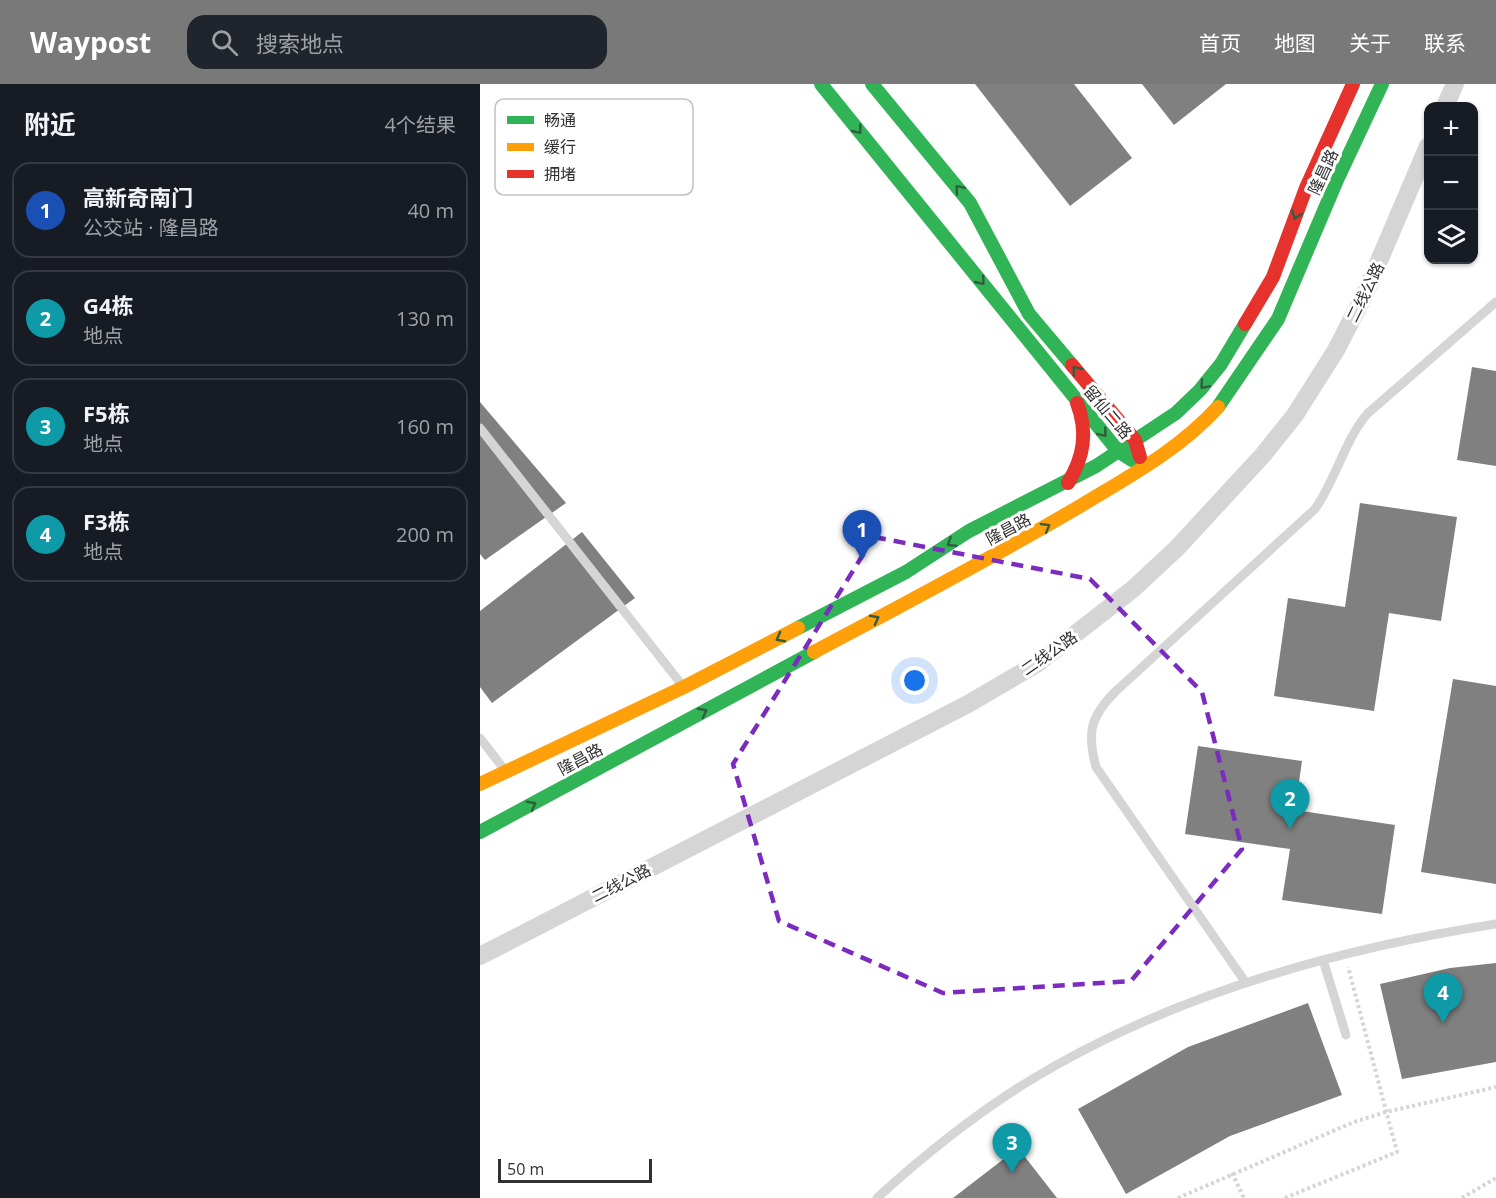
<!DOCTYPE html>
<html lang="zh">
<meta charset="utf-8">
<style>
body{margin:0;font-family:"Open Sans","Noto Sans SC",sans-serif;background:#20242c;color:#f1f3f6}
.controls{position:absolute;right:18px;top:18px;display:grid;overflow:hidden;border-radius:12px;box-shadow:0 2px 4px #0004}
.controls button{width:54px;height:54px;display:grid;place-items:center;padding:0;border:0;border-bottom:2px solid #363941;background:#171b24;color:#f1f3f6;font:30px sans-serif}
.scale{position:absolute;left:18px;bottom:15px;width:154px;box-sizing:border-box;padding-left:6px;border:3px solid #313131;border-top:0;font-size:16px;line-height:21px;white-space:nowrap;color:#313131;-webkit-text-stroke:4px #fff;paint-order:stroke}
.you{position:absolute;left:435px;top:597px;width:21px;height:21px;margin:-15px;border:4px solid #fff;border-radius:50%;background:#1a73e8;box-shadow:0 0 0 9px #1a73e833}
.badge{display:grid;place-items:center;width:39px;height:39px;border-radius:50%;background:#797979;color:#fff;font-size:20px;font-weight:700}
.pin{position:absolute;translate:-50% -50px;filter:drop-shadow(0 2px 3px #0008)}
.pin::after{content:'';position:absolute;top:32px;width:21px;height:18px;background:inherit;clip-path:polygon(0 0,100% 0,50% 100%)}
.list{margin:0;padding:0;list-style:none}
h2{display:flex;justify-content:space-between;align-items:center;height:78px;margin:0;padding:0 24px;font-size:26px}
h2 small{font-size:20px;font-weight:400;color:#9ea1a6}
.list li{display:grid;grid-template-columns:39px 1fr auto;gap:18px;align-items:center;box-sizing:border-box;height:96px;margin:0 12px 12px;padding:0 12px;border:2px solid #363941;border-radius:18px}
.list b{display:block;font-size:22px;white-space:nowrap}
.list p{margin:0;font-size:20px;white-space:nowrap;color:#9ea1a6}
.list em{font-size:20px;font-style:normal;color:#9ea1a6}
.icon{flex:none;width:33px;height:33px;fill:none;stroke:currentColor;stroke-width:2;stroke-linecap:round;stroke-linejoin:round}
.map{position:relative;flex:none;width:1016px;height:1114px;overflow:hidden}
header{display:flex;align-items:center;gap:36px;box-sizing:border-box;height:84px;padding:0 30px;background:#797979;color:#fff}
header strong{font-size:28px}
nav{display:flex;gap:33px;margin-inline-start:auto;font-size:21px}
.search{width:420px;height:54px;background:#20242c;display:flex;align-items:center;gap:15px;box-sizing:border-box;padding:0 21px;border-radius:18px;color:#9ea1a6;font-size:22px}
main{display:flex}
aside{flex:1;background:#171b24}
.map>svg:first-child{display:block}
.building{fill:#808080}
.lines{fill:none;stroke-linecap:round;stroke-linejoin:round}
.path{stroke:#d5d5d5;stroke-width:4;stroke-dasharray:3 3;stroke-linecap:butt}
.lane{stroke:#d5d5d5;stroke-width:9}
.street{stroke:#d5d5d5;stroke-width:18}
.fast{stroke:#30b455;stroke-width:14}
.slow{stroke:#ff9f0a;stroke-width:14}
.jam{stroke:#e5322d;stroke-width:14}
.oneway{stroke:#315f3e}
.marked{fill:none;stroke:#7b2cbf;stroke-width:4.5;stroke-dasharray:12 8;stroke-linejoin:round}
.labels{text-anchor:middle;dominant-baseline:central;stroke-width:6;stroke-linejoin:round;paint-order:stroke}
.street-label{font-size:16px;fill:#313131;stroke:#fff}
.key{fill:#fff;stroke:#c1c1c1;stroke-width:1.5}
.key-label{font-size:16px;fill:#313131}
</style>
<header>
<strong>Waypost</strong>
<div class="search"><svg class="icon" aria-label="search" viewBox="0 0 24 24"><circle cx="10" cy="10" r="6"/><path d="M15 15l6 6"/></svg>搜索地点</div>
<nav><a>首页</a><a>地图</a><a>关于</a><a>联系</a></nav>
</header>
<main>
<aside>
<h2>附近<small>4个结果</small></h2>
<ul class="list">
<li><span class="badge" style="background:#1a4fb4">1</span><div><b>高新奇南门</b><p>公交站 · 隆昌路</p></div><em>40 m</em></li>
<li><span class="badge" style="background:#0f9aa8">2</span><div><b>G4栋</b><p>地点</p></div><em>130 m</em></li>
<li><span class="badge" style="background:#0f9aa8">3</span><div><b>F5栋</b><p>地点</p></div><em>160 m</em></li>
<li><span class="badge" style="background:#0f9aa8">4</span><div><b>F3栋</b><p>地点</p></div><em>200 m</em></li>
</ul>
</aside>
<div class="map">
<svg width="1016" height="1114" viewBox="0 0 1016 1114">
<rect width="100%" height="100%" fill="#fff"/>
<g class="building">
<polygon points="495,0 594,0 652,74 590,122"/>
<polygon points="662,0 746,0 694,41"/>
<polygon points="992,283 1016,287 1016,382 977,376"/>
<polygon points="0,318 86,419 5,476 0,470"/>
<polygon points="880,419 977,433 961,537 909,529 894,627 794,612 808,514 865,523"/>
<polygon points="102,448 155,514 12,619 0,603 0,527"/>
<polygon points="973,595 1016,602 1016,800 941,788"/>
<polygon points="718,662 822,677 815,726 915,741 902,830 802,816 810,765 705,750"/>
<polygon points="1016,879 1016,978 922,995 900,900 970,884"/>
<polygon points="828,919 862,1011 750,1052 646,1110 598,1025 708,963"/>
<polygon points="538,1064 577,1114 473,1114"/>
</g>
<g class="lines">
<g class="path">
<polyline points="752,1089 764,1114"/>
<polyline points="698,1114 874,1038 906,1028 1016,1003"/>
<polyline points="805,1114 917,1068 868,883"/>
<polyline points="982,1114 1016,1094"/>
</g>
<g class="lane">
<polyline points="0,344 202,601"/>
<polyline points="0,654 24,685"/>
<polyline points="843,876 866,951"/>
<path d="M766,899L616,683C607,649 610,633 635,608L835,425C856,395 864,358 887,330L1016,218"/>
<path d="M397,1114C442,1073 489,1035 541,1002C683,913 851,866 1016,840"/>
</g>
<g class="street">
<polyline points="965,22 975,0"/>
<polyline points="0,872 488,620 558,579 653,505 697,464 783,371 815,331 856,266 884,212 948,62"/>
</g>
<g class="fast">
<polyline points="341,0 638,367 652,376"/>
<polyline points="392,0 490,119 549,230 592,281"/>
<polyline points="738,323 798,235 857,96 902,0"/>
<polyline points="318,544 426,488 489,447 616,382 696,329 720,306 741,280 765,240"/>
<polyline points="0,748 334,568"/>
</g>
<g class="slow">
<path d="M334,568C424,520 514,473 602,421C650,392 700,365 738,323"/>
<polyline points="0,700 204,603 318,544"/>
</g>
<g class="jam">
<polyline points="765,240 793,193 826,104 873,0"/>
<polyline points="592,281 655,356 660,373"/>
<path d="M588,399C604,373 608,348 597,319"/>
</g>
</g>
<defs><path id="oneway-chevron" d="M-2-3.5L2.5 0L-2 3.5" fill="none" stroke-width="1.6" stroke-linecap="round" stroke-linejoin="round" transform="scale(1.5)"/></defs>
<g class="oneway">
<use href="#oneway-chevron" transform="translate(378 46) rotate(51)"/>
<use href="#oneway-chevron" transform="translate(479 105) rotate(-130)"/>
<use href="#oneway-chevron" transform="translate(816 131) rotate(109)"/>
<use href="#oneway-chevron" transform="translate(501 197) rotate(51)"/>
<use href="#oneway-chevron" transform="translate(596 286) rotate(-130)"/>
<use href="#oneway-chevron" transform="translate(724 301) rotate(131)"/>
<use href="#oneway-chevron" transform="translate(623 349) rotate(51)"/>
<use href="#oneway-chevron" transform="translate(566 443) rotate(-30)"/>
<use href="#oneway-chevron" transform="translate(471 459) rotate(147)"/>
<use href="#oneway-chevron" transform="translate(395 535) rotate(-28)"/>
<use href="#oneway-chevron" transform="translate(300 554) rotate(152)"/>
<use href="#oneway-chevron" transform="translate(223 628) rotate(-28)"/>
<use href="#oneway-chevron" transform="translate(52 721) rotate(-28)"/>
</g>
<path class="marked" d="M394,453L610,495L722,608L762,765L651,897L463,909L299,837L253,680Z"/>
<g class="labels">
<g class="street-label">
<text transform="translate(843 88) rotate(-65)">隆昌路</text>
<text transform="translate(885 208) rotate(-64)">二线公路</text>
<text transform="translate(628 328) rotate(50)">留仙二路</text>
<text transform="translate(528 445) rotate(-28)">隆昌路</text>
<text transform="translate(569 569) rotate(-35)">二线公路</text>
<text transform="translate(100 675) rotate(-28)">隆昌路</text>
<text transform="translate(141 799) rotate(-27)">二线公路</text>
</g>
</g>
<rect x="15" y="15" width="198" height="96" rx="9" class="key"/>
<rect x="27" y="32" width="27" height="8" fill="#30b455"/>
<rect x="27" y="59" width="27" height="8" fill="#ff9f0a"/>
<rect x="27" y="86" width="27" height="8" fill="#e5322d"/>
<g class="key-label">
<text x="64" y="42">畅通</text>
<text x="64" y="69">缓行</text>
<text x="64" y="96">拥堵</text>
</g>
</svg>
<div class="controls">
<button>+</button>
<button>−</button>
<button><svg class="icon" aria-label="layers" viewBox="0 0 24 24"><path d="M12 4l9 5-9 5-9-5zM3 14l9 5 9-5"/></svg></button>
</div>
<div class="scale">50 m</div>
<div class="you"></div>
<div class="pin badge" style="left:382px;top:476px;background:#1a4fb4">1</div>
<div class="pin badge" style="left:810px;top:745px;background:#0f9aa8">2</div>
<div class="pin badge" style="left:532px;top:1089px;background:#0f9aa8">3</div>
<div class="pin badge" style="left:963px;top:939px;background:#0f9aa8">4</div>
</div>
</main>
